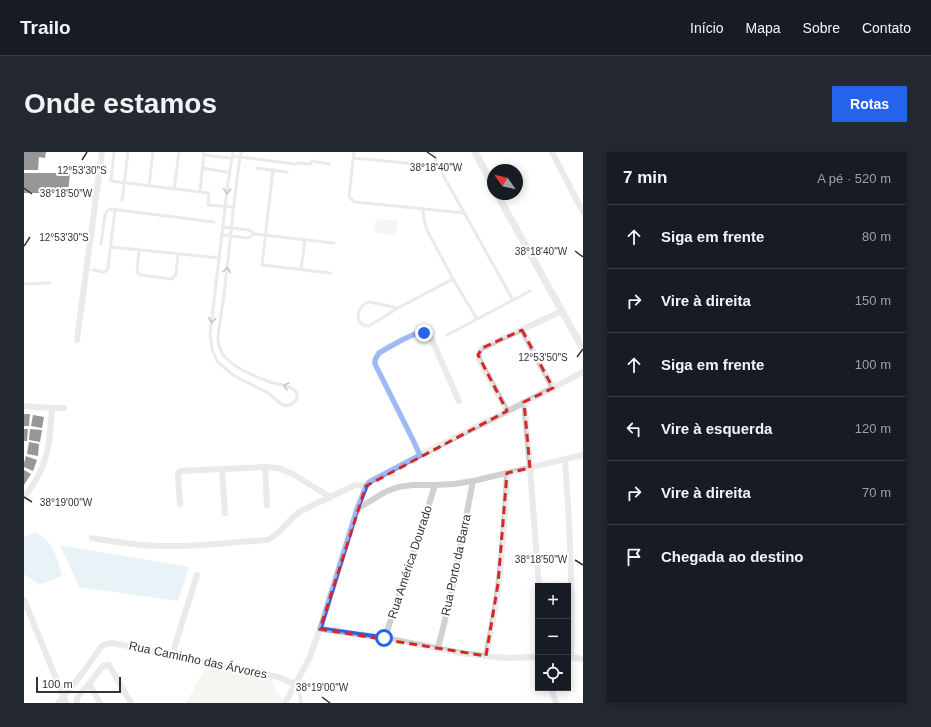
<!DOCTYPE html>
<html lang="pt">
<meta charset="utf-8">
<style>
body{margin:0;font-family:Arial,sans-serif;background:#242831;color:#f1f3f6}
.controls{position:absolute;right:12px;bottom:12px;display:grid;overflow:hidden;border-radius:0px;box-shadow:0 2px 10px #0003}
.controls button{width:36px;height:36px;display:grid;place-items:center;padding:0;border:0;border-bottom:1px solid #363941;background:#171b24;color:#f1f3f6;font:20px sans-serif}
.compass{position:absolute;left:463px;top:12px;width:36px;height:36px;border-radius:50%;background:#171b24;box-shadow:0 2px 10px #0003;rotate:304deg}
.scale{position:absolute;left:12px;bottom:10px;width:85px;box-sizing:border-box;padding-left:4px;border:2px solid #333;border-top:0;font-size:11px;line-height:14px;white-space:nowrap;color:#333;-webkit-text-stroke:3px #fff;paint-order:stroke}
.stop{position:absolute;width:12px;height:12px;margin:-9px;border:3px solid #2563eb;border-radius:50%;background:#fff}
.stop.end{background:#2563eb;border-color:#fff;box-shadow:0 1px 4px #0008}
.list{margin:0;padding:0;list-style:none}
h2{display:flex;justify-content:space-between;align-items:center;height:52px;margin:0;padding:0 16px;font-size:17px}
h2 small{font-size:13px;font-weight:400;color:#9ea1a6}
.list li{display:grid;grid-template-columns:26px 1fr auto;gap:12px;align-items:center;box-sizing:border-box;height:64px;padding:0 16px;border-top:1px solid #363941}
.list b{display:block;font-size:15px;white-space:nowrap}
.list em{font-size:13px;font-style:normal;color:#9ea1a6}
.icon{flex:none;width:22px;height:22px;fill:none;stroke:currentColor;stroke-width:2;stroke-linecap:round;stroke-linejoin:round}
.map{position:relative;flex:none;width:559px;height:551px;overflow:hidden;border-radius:0px}
header{display:flex;align-items:center;gap:24px;box-sizing:border-box;height:56px;padding:0 20px;background:#171b24;border-bottom:1px solid #363941}
header strong{font-size:19px}
nav{display:flex;gap:22px;margin-inline-start:auto;font-size:14px}
.intro{display:flex;align-items:center;justify-content:space-between;box-sizing:border-box;height:96px;padding:0 24px}
h1{margin:0;font-size:28px}
.button{padding:10px 18px;border-radius:0px;background:#2563eb;color:#fff;font-size:14px;font-weight:700}
main{display:flex;gap:24px;padding:0 24px}
aside{flex:1;background:#171b24;border-radius:0px;box-shadow:0 2px 10px #0003}
.map>svg:first-child{display:block}
.green{fill:#e6ecdf}
.water{fill:#cfe2ee}
.building{fill:#1a1a1a}
.lines{fill:none;stroke-linecap:round;stroke-linejoin:round}
.service{stroke:#d0d0d0;stroke-width:3}
.minor{stroke:#d0d0d0;stroke-width:6}
.tertiary{stroke:#d0d0d0;stroke-width:7}
.oneway{stroke:#7a7a7a}
.route{stroke:#2563eb;stroke-width:5}
.marked{fill:none;stroke:#d62828;stroke-width:3;stroke-dasharray:8 5;stroke-linejoin:round}
.ticks{fill:none;stroke:#333;stroke-width:1.5}
.labels{text-anchor:middle;dominant-baseline:central;stroke-width:4;stroke-linejoin:round;paint-order:stroke}
.street-label{font-size:12px;fill:#333;stroke:#fff}
.ticks-label{font-size:10px;text-anchor:middle;fill:#333;stroke:#fff;stroke-width:4;stroke-linejoin:round;paint-order:stroke}
</style>
<header>
<strong>Trailo</strong>
<nav><a>Início</a><a>Mapa</a><a>Sobre</a><a>Contato</a></nav>
</header>
<div class="intro"><h1>Onde estamos</h1><a class="button">Rotas</a></div>
<main>
<div class="map">
<svg width="559" height="551" viewBox="0 0 559 551">
<rect width="100%" height="100%" fill="#fff"/>
<g class="green">
<polygon points="352,67 374,69 372,83 350,80"/>
<polygon points="182,515 248,527 251,538 259,546 257,551 162,551"/>
</g>
<g class="water">
<path d="M11,380C14,382 19,384 21,387C31,396 35,411 38,424L15,433L0,422V385Z"/>
<polygon points="36,393 165,415 154,449 55,435"/>
</g>
<g class="building">
<polygon points="0,0 22,0 21,6 15,5 14,18 0,18"/>
<polygon points="0,21 46,21 44,41 0,41"/>
<polygon points="0,262 6,262 5,274 0,274"/>
<polygon points="9,263 20,265 18,276 7,274"/>
<polygon points="0,277 4,277 3,289 0,289"/>
<polygon points="6,277 18,278 16,290 5,288"/>
<polygon points="5,290 15,292 14,304 3,302"/>
<polygon points="2,304 13,308 9,319 0,315 0,311"/>
<polygon points="0,318 7,322 0,333"/>
</g>
<g class="lines">
<g class="service">
<polyline points="90,0 87,29 185,41 184,53 210,55"/>
<path d="M209,0L204,31L186,182L188,197L193,209L209,223L244,241L257,252L262,254L268,252L273,247V241C265,231 257,234 246,230C231,224 214,218 203,207C197,202 195,196 194,188C194,177 197,166 198,155C200,145 201,135 202,125C207,83 210,41 217,0"/>
<polyline points="330,0 325,44 328,48 331,50 440,61"/>
<polyline points="409,0 414,14 489,148"/>
<polyline points="180,3 205,6"/>
<polyline points="208,4 271,12 275,11 287,12 288,9 305,12"/>
<polyline points="329,6 414,14"/>
<polyline points="178,16 203,20"/>
<polyline points="233,16 263,20"/>
<polyline points="249,18 238,113 306,121"/>
<polyline points="125,34 129,0"/>
<polyline points="150,37 155,0"/>
<polyline points="176,40 180,0"/>
<polyline points="98,49 104,0"/>
<polyline points="399,57 400,69 404,80 429,127 453,167"/>
<polyline points="199,75 225,78 230,82"/>
<polyline points="198,83 224,86 230,82 310,91"/>
<polyline points="77,92 81,63 83,59 87,57 190,70"/>
<polyline points="87,95 196,106"/>
<polyline points="115,97 113,120 116,123 148,127 152,122 154,102"/>
<polyline points="277,117 281,88"/>
<polyline points="69,118 80,120 83,118 84,115 91,58"/>
<polyline points="0,132 26,131"/>
<path d="M374,156L345,150C333,152 328,174 345,174L374,156L429,127"/>
<polyline points="423,183 506,139"/>
<path d="M271,533C274,538 279,545 276,551"/>
</g>
<g class="minor">
<polyline points="528,0 559,60"/>
<polyline points="498,178 529,236"/>
<polyline points="53,188 78,0"/>
<polyline points="500,250 506,316 515,434"/>
<polyline points="0,254 28,256 40,256"/>
<path d="M483,259L455,207C454,202 455,200 458,196L538,159"/>
<path d="M395,303L389,288L351,212C351,209 351,206 353,203C358,197 391,180 398,181C403,181 405,184 408,188L435,249"/>
<path d="M541,308C546,374 549,439 547,505"/>
<polyline points="241,315 243,353"/>
<polyline points="198,318 201,361"/>
<path d="M0,345C24,316 26,292 28,256"/>
<polyline points="156,352 154,324 155,320 157,319 241,315 254,316 269,322 306,345"/>
<polyline points="333,357 361,340 374,335 389,333 411,333 430,332 449,329 559,303"/>
<path d="M68,386C92,390 115,394 139,394C174,395 208,390 243,388C257,382 263,369 275,360L327,335L332,333L342,334"/>
<polyline points="0,448 42,551"/>
<polyline points="296,477 361,486 437,501 462,504 481,506 514,505"/>
<path d="M361,486C377,435 395,385 411,333"/>
<polyline points="414,496 426,448 449,329"/>
<polyline points="148,503 173,423"/>
<path d="M462,504C465,488 468,472 471,456C478,412 481,366 483,321"/>
<polyline points="544,505 559,507"/>
<polyline points="65,532 76,551"/>
<polyline points="527,536 532,551"/>
<polyline points="34,551 54,527 77,495 81,492 89,491 254,525 271,532"/>
<polyline points="53,551 53,547 55,543 65,532 79,514 83,513 85,513 107,551"/>
<path d="M261,551L285,507L296,477L333,357L342,334L345,330C416,292 488,258 559,220"/>
</g>
<g class="tertiary">
<polyline points="451,0 469,34"/>
<polyline points="473,42 559,197"/>
</g>
</g>
<defs><path id="oneway-chevron" d="M-2-3.5L2.5 0L-2 3.5" fill="none" stroke-width="1.6" stroke-linecap="round" stroke-linejoin="round"/></defs>
<g class="oneway">
<use href="#oneway-chevron" transform="translate(203 39) rotate(96)"/>
<use href="#oneway-chevron" transform="translate(203 118) rotate(-83)"/>
<use href="#oneway-chevron" transform="translate(188 168) rotate(97)"/>
<use href="#oneway-chevron" transform="translate(262 234) rotate(-166)"/>
</g>
<g class="lines">
<polyline class="route" points="360,486 296,477 333,357 342,334 345,330 396,303 389,288 351,212 351,208 355,201 378,188 391,182 400,181"/>
</g>
<path d="M0 0H559V551H0ZM498,178L529,236L500,250L506,316L483,321L474,432L462,504L296,477L342,334L483,259L454,203L458,196Z" fill="#fff" fill-opacity=".55" fill-rule="evenodd"/>
<path class="marked" d="M498,178L529,236L500,250L506,316L483,321L474,432L462,504L296,477L342,334L483,259L454,203L458,196Z"/>
<path class="ticks" d="M403,0L412,6M58,8L63,0M0,36L8,42M0,94L6,85M551,99L559,105M553,205L559,197M0,345L8,350M551,408L559,413M298,545L306,551"/>
<g class="labels">
<g class="street-label">
<text transform="translate(386 410) rotate(-72)">Rua América Dourado</text>
<text transform="translate(432 413) rotate(-78)">Rua Porto da Barra</text>
<text transform="translate(174 508) rotate(12)">Rua Caminho das Árvores</text>
</g>
</g>
<g class="ticks-label">
<text x="412" y="19">38°18'40"W</text>
<text x="58" y="22">12°53'30"S</text>
<text x="42" y="45">38°18'50"W</text>
<text x="40" y="89">12°53'30"S</text>
<text x="517" y="103">38°18'40"W</text>
<text x="519" y="209">12°53'50"S</text>
<text x="42" y="354">38°19'00"W</text>
<text x="517" y="411">38°18'50"W</text>
<text x="298" y="539">38°19'00"W</text>
</g>
</svg>
<div class="controls">
<button>+</button>
<button>−</button>
<button><svg class="icon" aria-label="locate" viewBox="0 0 24 24"><circle cx="12" cy="12" r="6"/><path d="M12 2v4M12 18v4M2 12h4M18 12h4"/></svg></button>
</div>
<svg class="compass" viewBox="-18 -18 36 36"><path d="M0-13l5 13h-10z" fill="#e53935"/><path d="M0 13l5-13h-10z" fill="#9ea1a6"/></svg>
<div class="scale">100 m</div>
<div class="stop" style="left:360px;top:486px"></div>
<div class="stop end" style="left:400px;top:181px"></div>
</div>
<aside>
<h2>7 min<small>A pé · 520 m</small></h2>
<ul class="list">
<li><svg class="icon" aria-label="ahead" viewBox="0 0 24 24"><path d="M12 20V5M6 11l6-6 6 6"/></svg><div><b>Siga em frente</b></div><em>80 m</em></li>
<li><svg class="icon" aria-label="right" viewBox="0 0 24 24"><path d="M7 20v-9h11M14 6l5 5-5 5"/></svg><div><b>Vire à direita</b></div><em>150 m</em></li>
<li><svg class="icon" aria-label="ahead" viewBox="0 0 24 24"><path d="M12 20V5M6 11l6-6 6 6"/></svg><div><b>Siga em frente</b></div><em>100 m</em></li>
<li><svg class="icon" aria-label="left" viewBox="0 0 24 24"><path d="M17 20v-9H6M10 6l-5 5 5 5"/></svg><div><b>Vire à esquerda</b></div><em>120 m</em></li>
<li><svg class="icon" aria-label="right" viewBox="0 0 24 24"><path d="M7 20v-9h11M14 6l5 5-5 5"/></svg><div><b>Vire à direita</b></div><em>70 m</em></li>
<li><svg class="icon" aria-label="arrive" viewBox="0 0 24 24"><path d="M6 21V4h12l-3 4 3 4H6"/></svg><div><b>Chegada ao destino</b></div></li>
</ul>
</aside>
</main>
